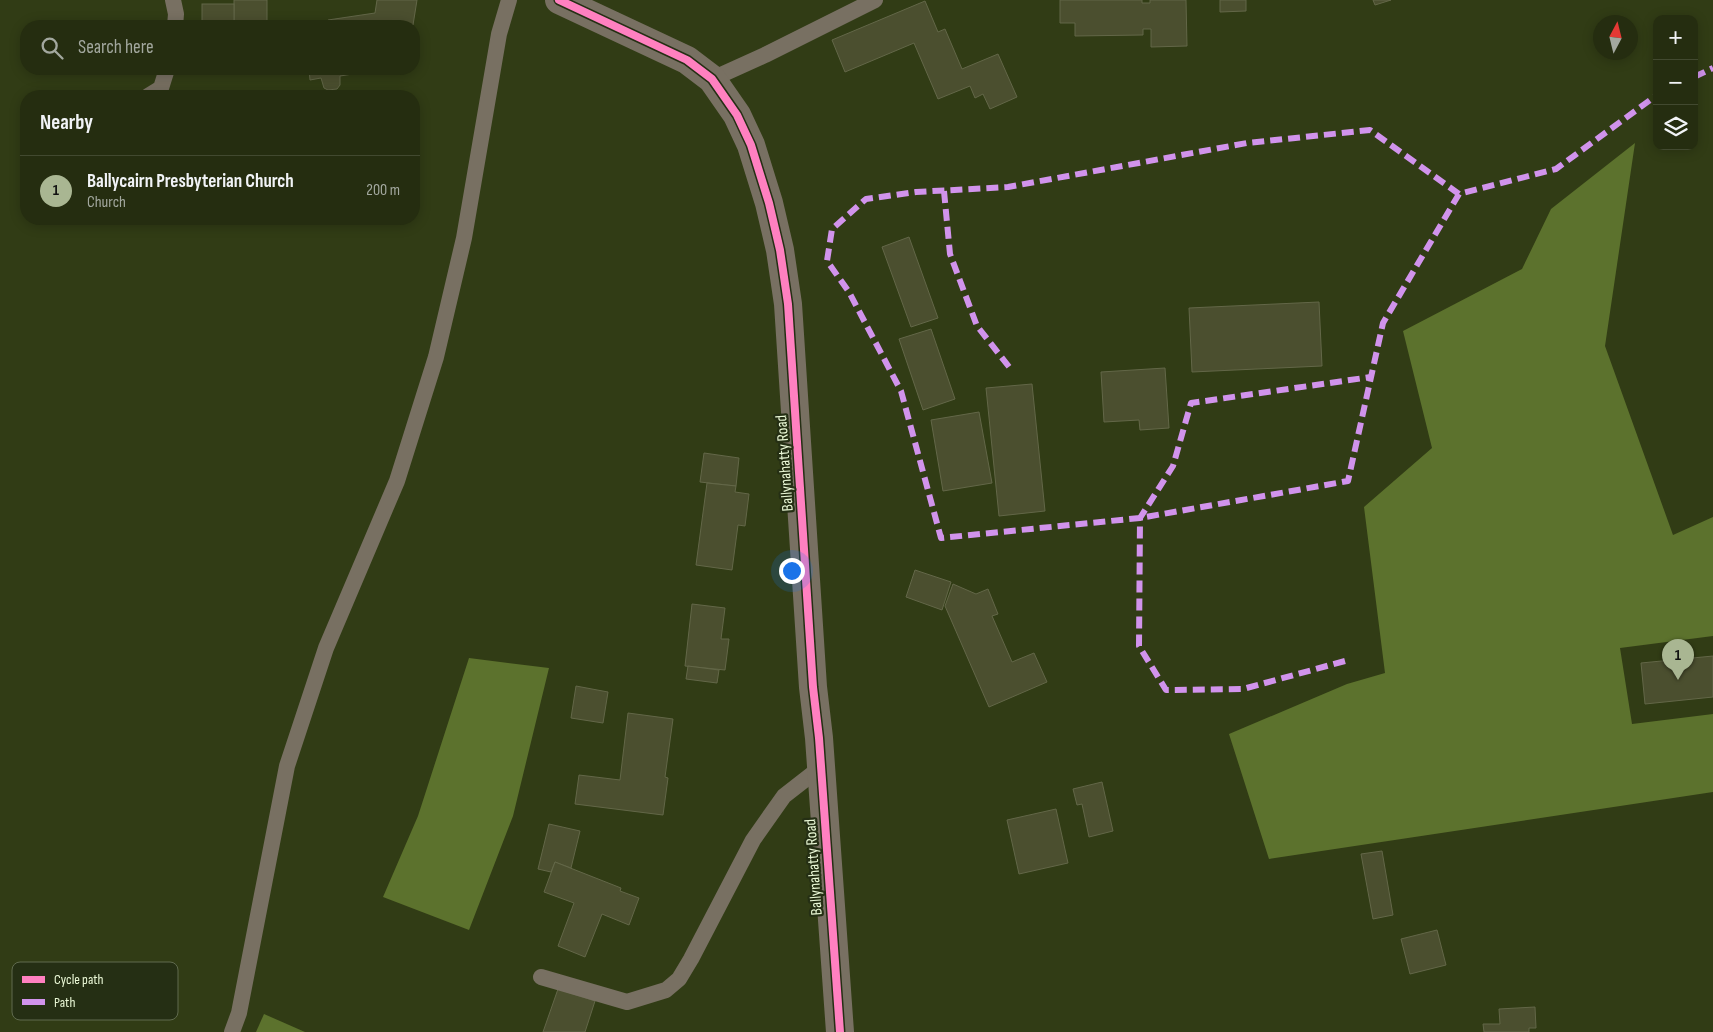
<!DOCTYPE html>
<meta charset="utf-8">
<style>
body{margin:0;font-family:"Sofia Sans Condensed",sans-serif;background:#2d3519;color:#f1f3f6}
.controls{position:absolute;right:15px;top:15px;display:grid;overflow:hidden;border-radius:10px;box-shadow:0 2px 12px #0003}
.controls button{width:45px;height:45px;display:grid;place-items:center;padding:0;border:0;border-bottom:1px solid #424930;background:#252d10;color:#f1f3f6;font:25px sans-serif}
.compass{position:absolute;left:1593px;top:15px;width:45px;height:45px;border-radius:50%;background:#252d10;box-shadow:0 2px 12px #0003;rotate:7deg}
.you{position:absolute;left:791px;top:570px;width:18px;height:18px;margin:-12px;border:4px solid #fff;border-radius:50%;background:#1a73e8;box-shadow:0 0 0 8px #1a73e833}
.badge{display:grid;place-items:center;width:32px;height:32px;border-radius:50%;background:#a9b692;color:#111;font-size:16px;font-weight:700}
.pin{position:absolute;translate:-50% -41px;filter:drop-shadow(0 1px 2px #0008)}
.pin::after{content:'';position:absolute;top:26px;width:18px;height:15px;background:inherit;clip-path:polygon(0 0,100% 0,50% 100%)}
.list{margin:0;padding:0;list-style:none}
h2{display:flex;justify-content:space-between;align-items:center;height:65px;margin:0;padding:0 20px;font-size:21px}
h2 small{font-size:16px;font-weight:400;color:#a3a89f}
.list li{display:grid;grid-template-columns:32px 1fr auto;gap:15px;align-items:center;box-sizing:border-box;height:70px;padding:0 20px;border-top:1px solid #424930}
.list b{display:block;font-size:19px;white-space:nowrap}
.list p{margin:0;font-size:16px;white-space:nowrap;color:#a3a89f}
.list em{font-size:16px;font-style:normal;color:#a3a89f}
.icon{flex:none;width:28px;height:28px;fill:none;stroke:currentColor;stroke-width:2;stroke-linecap:round;stroke-linejoin:round}
.map{position:relative;flex:none;width:1713px;height:1032px;overflow:hidden}
.search{position:absolute;background:#252d10;box-shadow:0 2px 12px #0003;left:20px;top:20px;width:400px;height:55px;display:flex;align-items:center;gap:12px;box-sizing:border-box;padding:0 18px;border-radius:20px;color:#a3a89f;font-size:19px}
.panel{position:absolute;background:#252d10;box-shadow:0 2px 12px #0003;left:20px;top:90px;width:400px;height:135px;border-radius:20px}
.map>svg:first-child{display:block}
.green{fill:#5c722d}
.building{fill:#4b4f2f;stroke:#636748}
.lines{fill:none;stroke-linecap:round;stroke-linejoin:round}
.lane{stroke:#787062;stroke-width:16}
.street{stroke:#787062;stroke-width:28}
.quiet{stroke:#d193ec;stroke-width:6;stroke-dasharray:12 6;stroke-linecap:butt}
.cycleway-casing{stroke:#252f14;stroke-width:11}
.cycleway{stroke:#ff80c0;stroke-width:8}
.labels{text-anchor:middle;dominant-baseline:central;stroke-width:4.5;stroke-linejoin:round;paint-order:stroke}
.street-label{font-size:16px;fill:#eaf8d6;stroke:#252f14}
.key{fill:#252f14;stroke:#606b4e;stroke-width:1}
.key-label{font-size:14px;fill:#eaf8d6}
</style>
<div class="map">
<svg width="1713" height="1032" viewBox="0 0 1713 1032">
<rect width="100%" height="100%" fill="#313c15"/>
<g class="green">
<polygon points="1635,143 1605,346 1673,535 1713,517 1713,636 1620,648 1632,724 1713,714 1713,792 1269,859 1229,734 1347,684 1385,673 1364,507 1432,448 1403,331 1522,269 1551,209"/>
<polygon points="469,658 549,668 513,816 469,930 383,897 418,816"/>
<polygon points="264,1014 305,1032 256,1032"/>
</g>
<g class="building">
<rect x="234" y="0" width="33" height="26"/>
<polygon points="377,0 417,0 413,25 388,21 389,26 329,26 328,20 375,13"/>
<polygon points="1060,0 1142,0 1142,3 1150,3 1150,0 1186,0 1187,46 1151,47 1151,29 1143,29 1143,35 1075,36 1075,23 1060,23"/>
<polygon points="1220,0 1246,0 1246,11 1220,12"/>
<polygon points="1373,0 1391,0 1375,5"/>
<polygon points="925,1 938,32 945,29 962,69 998,54 1017,97 990,109 983,94 975,98 970,86 938,99 914,43 845,72 832,40"/>
<rect x="202" y="4" width="32" height="22"/>
<polygon points="309,69 358,69 359,73 340,76 340,85 337,89 328,90 324,88 321,78 310,80"/>
<polygon points="909,237 938,318 911,327 882,247"/>
<polygon points="1319,302 1322,366 1192,372 1189,308"/>
<polygon points="931,329 955,399 923,410 899,339"/>
<polygon points="1165,368 1169,428 1140,430 1139,420 1104,422 1101,372"/>
<polygon points="1032,384 1045,511 999,516 986,388"/>
<polygon points="979,412 992,483 943,491 931,420"/>
<polygon points="704,453 739,458 736,486 700,482"/>
<polygon points="707,483 736,486 735,492 749,494 745,526 738,525 732,570 696,565"/>
<polygon points="915,570 951,582 942,610 906,597"/>
<polygon points="953,584 976,594 988,589 998,614 992,616 1012,662 1034,653 1047,682 989,707 945,606"/>
<polygon points="692,604 725,608 721,639 729,639 725,670 685,666"/>
<polygon points="1713,656 1713,697 1645,704 1641,663"/>
<polygon points="688,666 719,670 717,683 686,679"/>
<polygon points="576,686 608,692 603,723 571,718"/>
<polygon points="628,713 673,719 665,777 668,778 663,815 575,804 579,775 620,780"/>
<polygon points="1102,782 1113,831 1089,837 1082,804 1077,805 1073,789"/>
<polygon points="1056,809 1068,863 1019,874 1007,820"/>
<polygon points="549,824 580,831 571,868 555,862 551,872 538,869"/>
<polygon points="1382,851 1393,915 1373,919 1361,854"/>
<polygon points="555,862 621,888 620,891 639,898 629,925 602,914 585,957 558,946 574,903 544,892"/>
<polygon points="1437,930 1446,965 1410,974 1401,939"/>
<polygon points="558,989 595,1001 585,1032 543,1032"/>
<polygon points="1535,1007 1536,1028 1529,1028 1529,1032 1484,1032 1483,1024 1500,1024 1499,1009"/>
</g>
<g class="lines">
<g class="lane">
<polyline points="173,0 176,14 175,26"/>
<polyline points="712,79 765,55 875,0"/>
<polyline points="148,96 161,88 167,69"/>
<polyline points="541,977 627,1002 666,990 679,979 691,959 753,840 784,796 820,768"/>
<polyline points="232,1032 239,1013 287,766 326,648 397,481 436,357 464,238 499,34 509,0"/>
</g>
<polyline class="street" points="559,0 687,60 712,79 737,115 751,145 769,203 780,250 788,304 813,687 819,738 840,1032"/>
<g class="quiet">
<polyline points="1694,77 1713,68"/>
<polyline points="944,191 950,254 977,326 1010,368"/>
<polyline points="1459,194 1370,130 1247,143 1008,187 916,192 866,199 832,229 827,261 849,292 901,391 941,538 1140,518 1348,481 1383,323 1459,194 1556,169 1657,95"/>
<polyline points="1345,661 1243,689 1166,690 1139,646 1140,518 1173,466 1191,403 1371,377"/>
</g>
<g class="cycleway-casing">
<polyline id="cycleway" points="559,0 687,60 712,79 737,115 751,145 769,203 780,250 788,304 813,687 819,738 840,1032"/>
</g>
<use href="#cycleway" class="cycleway"/>
</g>
<g class="labels">
<g class="street-label">
<text transform="translate(785 463) rotate(-94)">Ballynahatty Road</text>
<text transform="translate(814 867) rotate(-94)">Ballynahatty Road</text>
</g>
</g>
<rect x="12" y="962" width="166" height="58" rx="8" class="key"/>
<rect x="22" y="976" width="23" height="7" fill="#ff80c0"/>
<rect x="22" y="999" width="23" height="6" fill="#d193ec"/>
<g class="key-label">
<text x="54" y="984">Cycle path</text>
<text x="54" y="1007">Path</text>
</g>
</svg>
<div class="controls">
<button>+</button>
<button>−</button>
<button><svg class="icon" aria-label="layers" viewBox="0 0 24 24"><path d="M12 4l9 5-9 5-9-5zM3 14l9 5 9-5"/></svg></button>
</div>
<svg class="compass" viewBox="-18 -18 36 36"><path d="M0-13l5 13h-10z" fill="#e53935"/><path d="M0 13l5-13h-10z" fill="#a3a89f"/></svg>
<div class="you"></div>
<div class="pin badge" style="left:1678px;top:680px">1</div>
<div class="search"><svg class="icon" aria-label="search" viewBox="0 0 24 24"><circle cx="10" cy="10" r="6"/><path d="M15 15l6 6"/></svg>Search here</div>
<section class="panel">
<h2>Nearby<small></small></h2>
<ul class="list">
<li><span class="badge">1</span><div><b>Ballycairn Presbyterian Church</b><p>Church</p></div><em>200 m</em></li>
</ul>
</section>
</div>
